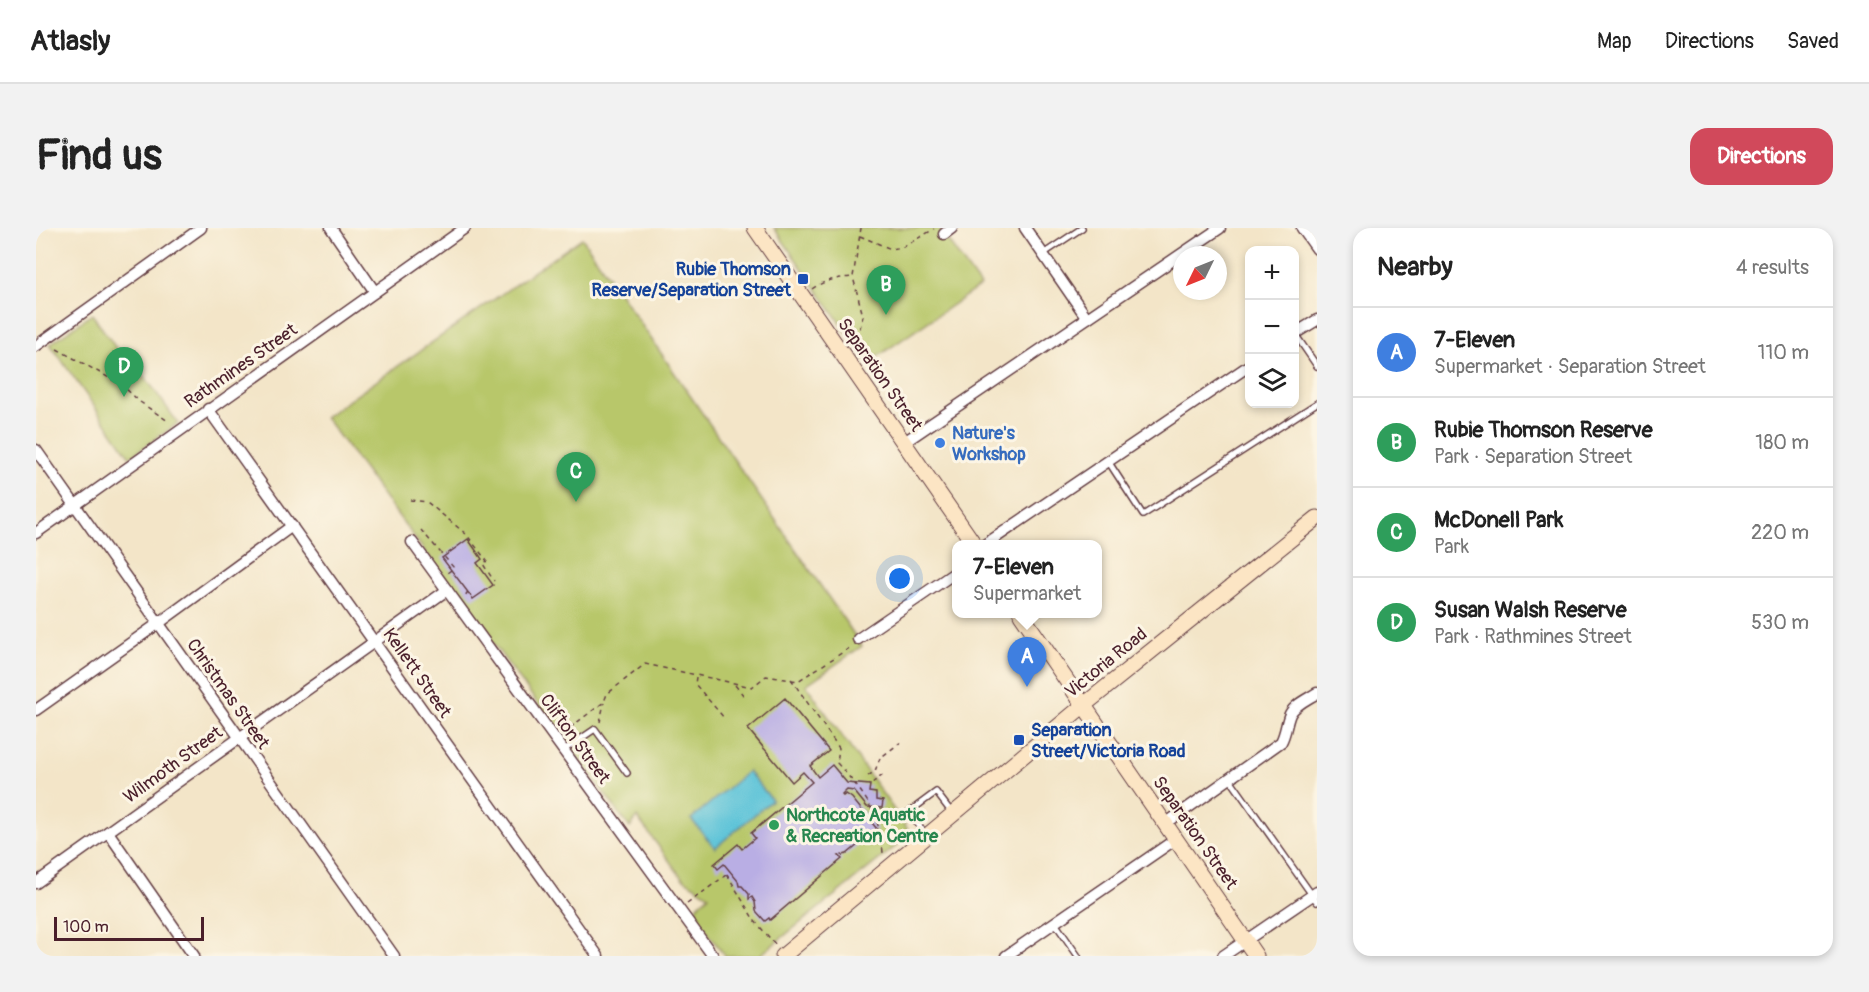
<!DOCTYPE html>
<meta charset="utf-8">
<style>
body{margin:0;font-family:Pangolin,sans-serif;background:#f2f2f2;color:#222}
.controls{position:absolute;right:18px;top:18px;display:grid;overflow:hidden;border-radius:12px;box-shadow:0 3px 9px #0003}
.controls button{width:54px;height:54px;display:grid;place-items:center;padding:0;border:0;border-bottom:2px solid #e0e0e0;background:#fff;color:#222;font:30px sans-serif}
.compass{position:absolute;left:1137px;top:18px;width:54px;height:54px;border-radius:50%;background:#fff;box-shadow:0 3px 9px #0003;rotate:227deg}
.scale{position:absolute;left:18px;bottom:15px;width:150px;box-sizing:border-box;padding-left:6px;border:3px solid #4a1f2b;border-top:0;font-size:16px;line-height:21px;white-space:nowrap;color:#4a1f2b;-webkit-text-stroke:4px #fcf5e5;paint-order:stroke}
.you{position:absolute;left:864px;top:351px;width:21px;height:21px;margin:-15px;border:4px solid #fff;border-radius:50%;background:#1a73e8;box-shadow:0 0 0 9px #1a73e833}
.badge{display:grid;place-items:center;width:39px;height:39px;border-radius:50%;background:#d1495b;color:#fff;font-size:20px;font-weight:700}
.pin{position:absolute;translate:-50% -50px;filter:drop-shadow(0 2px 3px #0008)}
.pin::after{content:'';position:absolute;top:32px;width:21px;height:18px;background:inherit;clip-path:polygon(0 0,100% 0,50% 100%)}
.popup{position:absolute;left:916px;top:312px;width:150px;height:78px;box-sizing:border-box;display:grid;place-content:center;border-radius:12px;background:#fff;filter:drop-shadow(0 2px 4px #0005);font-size:20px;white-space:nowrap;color:#767676}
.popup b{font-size:22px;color:#222}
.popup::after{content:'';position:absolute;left:50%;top:100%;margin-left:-12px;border:12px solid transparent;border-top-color:#fff}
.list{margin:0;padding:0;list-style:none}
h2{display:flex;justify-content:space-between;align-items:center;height:78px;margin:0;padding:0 24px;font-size:26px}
h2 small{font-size:20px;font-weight:400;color:#767676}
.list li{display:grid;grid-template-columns:39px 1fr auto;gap:18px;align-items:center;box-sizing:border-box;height:90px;padding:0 24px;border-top:2px solid #e0e0e0}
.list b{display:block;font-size:22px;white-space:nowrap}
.list p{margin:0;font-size:20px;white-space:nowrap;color:#767676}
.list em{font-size:20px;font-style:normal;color:#767676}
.icon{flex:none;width:33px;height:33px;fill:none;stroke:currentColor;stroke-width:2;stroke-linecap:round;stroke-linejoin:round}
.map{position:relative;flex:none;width:1281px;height:728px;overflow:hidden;border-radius:18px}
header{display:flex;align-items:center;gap:36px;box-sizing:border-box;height:84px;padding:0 30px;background:#fff;border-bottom:2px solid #e0e0e0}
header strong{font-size:28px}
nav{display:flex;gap:33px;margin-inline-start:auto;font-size:21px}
.intro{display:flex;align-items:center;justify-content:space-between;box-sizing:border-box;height:144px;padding:0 36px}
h1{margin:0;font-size:42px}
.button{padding:15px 27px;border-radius:18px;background:#d1495b;color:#fff;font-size:21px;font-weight:700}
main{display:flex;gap:36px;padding:0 36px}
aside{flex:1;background:#fff;border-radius:18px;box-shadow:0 3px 9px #0003}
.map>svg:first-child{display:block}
.green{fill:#b8c76a;stroke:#81734a;stroke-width:1.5}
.water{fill:#5bc3d8;stroke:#527182;stroke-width:1.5}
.building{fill:#b9aee4}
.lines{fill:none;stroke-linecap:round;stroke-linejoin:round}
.lane-casing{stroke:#633d43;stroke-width:8}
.street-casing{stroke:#633d43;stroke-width:13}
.secondary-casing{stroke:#633d43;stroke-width:17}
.path{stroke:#633d43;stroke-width:1.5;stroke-dasharray:4.5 4.5;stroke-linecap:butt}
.lane{stroke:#fff;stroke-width:5}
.street{stroke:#fff;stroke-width:10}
.secondary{stroke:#fce5c4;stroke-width:15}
.transit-dot{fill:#1a4fb4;stroke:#fcf5e5;stroke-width:2}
.shop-dot{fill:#3f7fe0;stroke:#fcf5e5;stroke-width:2}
.leisure-dot{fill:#2e9e5b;stroke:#fcf5e5;stroke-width:2}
.labels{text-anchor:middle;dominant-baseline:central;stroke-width:6;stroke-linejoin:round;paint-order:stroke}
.transit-label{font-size:18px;font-weight:bold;fill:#164399;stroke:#fcf5e5;text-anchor:end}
.street-label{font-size:18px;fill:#4a1f2b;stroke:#fcf5e5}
.shop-label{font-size:18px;font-weight:bold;fill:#366cbe;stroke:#fcf5e5;text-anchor:start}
.leisure-label{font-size:18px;font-weight:bold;fill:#27864d;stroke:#fcf5e5;text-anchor:start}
</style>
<header>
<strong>Atlasly</strong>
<nav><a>Map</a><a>Directions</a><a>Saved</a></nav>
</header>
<div class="intro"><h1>Find us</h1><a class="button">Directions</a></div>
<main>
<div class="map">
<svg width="1281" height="728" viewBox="0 0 1281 728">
<rect width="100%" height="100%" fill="#fcf5e5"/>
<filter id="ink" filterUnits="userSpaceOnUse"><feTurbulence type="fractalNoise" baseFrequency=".0167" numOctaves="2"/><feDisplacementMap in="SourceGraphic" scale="12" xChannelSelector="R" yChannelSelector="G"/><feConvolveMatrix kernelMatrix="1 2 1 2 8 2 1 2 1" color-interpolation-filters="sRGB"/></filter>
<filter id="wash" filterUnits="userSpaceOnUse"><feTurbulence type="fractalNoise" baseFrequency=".008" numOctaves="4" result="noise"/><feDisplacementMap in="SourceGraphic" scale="24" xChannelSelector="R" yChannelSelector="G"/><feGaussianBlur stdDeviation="1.35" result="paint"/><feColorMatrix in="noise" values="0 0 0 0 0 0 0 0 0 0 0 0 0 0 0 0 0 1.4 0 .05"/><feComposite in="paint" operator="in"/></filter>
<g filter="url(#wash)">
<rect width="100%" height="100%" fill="#f3e5c8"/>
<g class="green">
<polygon points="738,0 903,0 944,58 832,135"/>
<polygon points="546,10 826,418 770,457 875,606 723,728 689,728 659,688 662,677 673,667 646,650 601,589 594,600 289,189"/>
<polygon points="56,86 96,143 102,139 142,195 94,229 14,116"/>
</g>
<polygon class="water" points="712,543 736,572 679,620 655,591"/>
<g id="blocks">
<g class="building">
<polygon points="432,311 446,331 441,335 457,357 437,371 406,330"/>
<polygon points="749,470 793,523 774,538 782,549 796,537 811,555 834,557 833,564 840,565 840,572 847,573 846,580 831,579 818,563 811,562 806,567 807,568 810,566 816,570 841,601 811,626 803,628 806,631 734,692 733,690 729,693 720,683 719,674 716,669 713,671 713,666 706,658 703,658 702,653 688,636 682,641 678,636 702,616 706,621 719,610 715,605 776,554 767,544 756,554 712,501"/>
</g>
</g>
</g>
<g filter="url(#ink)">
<use href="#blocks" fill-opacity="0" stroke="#633d43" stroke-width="1.5"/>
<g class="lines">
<g class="lane-casing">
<g id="lane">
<polyline points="1007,26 1046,0"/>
<polyline points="1259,106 1281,138"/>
<polyline points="1072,233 1107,287 1281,175"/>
<polyline points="528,522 559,501 591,545"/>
<polyline points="1194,551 1281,674"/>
<polyline points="890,607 873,584 900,564 916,585"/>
<polyline points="1019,695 1042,728"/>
</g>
</g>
<g class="street-casing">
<g id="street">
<polyline points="295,0 339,64"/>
<polyline points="989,0 1051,90"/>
<polyline points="1266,0 1281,21"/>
<polyline points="908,6 916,0"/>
<polyline points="1258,106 1281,92"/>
<polyline points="0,118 165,0"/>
<polyline points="172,181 562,728"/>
<polyline points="867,215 1184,0"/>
<polyline points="0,222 358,728"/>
<polyline points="0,305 429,0"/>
<polyline points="376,314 677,728"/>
<polyline points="950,316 1214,137"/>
<polyline points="822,411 920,344"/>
<polyline points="0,482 123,395 256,298"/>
<path d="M1129,596L1245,514C1250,505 1250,495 1254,486C1259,476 1272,471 1281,465"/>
<polyline points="72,604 158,728"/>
<polyline points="0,655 411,362"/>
<polyline points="970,728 1140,611"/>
<polyline points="1187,728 1281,664"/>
</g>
</g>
<g class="secondary-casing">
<g id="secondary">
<polyline points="719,0 938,316"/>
<polyline points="985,386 1220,728"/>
<polyline points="747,728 1048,477 1281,290"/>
</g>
</g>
<g class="path">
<polyline points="824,8 855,21 867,19 898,1"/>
<path d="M776,61C789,52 801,50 817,49"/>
<polyline points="816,117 824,100 827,88 817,49 825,0"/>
<polyline points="21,121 86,157 104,174 132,193"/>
<polyline points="374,272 391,274 430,306 451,333 447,336 458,353"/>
<polyline points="385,302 418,340 411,345"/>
<polyline points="430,368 432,362"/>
<polyline points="660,449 659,456 689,491"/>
<path d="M755,451L803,520L801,535C828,566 843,582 847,625"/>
<polyline points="699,457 708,468"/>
<polyline points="564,494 568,475"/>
<polyline points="527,505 568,474 571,466 609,436 716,459 730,448 762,453 815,419"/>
<polyline points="832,548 839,543 844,530 865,514"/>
<polyline points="836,555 847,547"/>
<polyline points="691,646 718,692 739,716"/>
<polyline points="651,676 694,644"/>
</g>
<use href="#lane" class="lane"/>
<use href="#street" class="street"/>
<use href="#secondary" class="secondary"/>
</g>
</g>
<g class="transit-dot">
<rect x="761" y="45" width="12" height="12" rx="3"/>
<rect x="977" y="506" width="12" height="12" rx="3"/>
</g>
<circle class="shop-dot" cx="904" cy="215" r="6"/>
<circle class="leisure-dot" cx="738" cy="597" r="6"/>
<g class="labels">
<g class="transit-label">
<text x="755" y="41">Rubie Thomson<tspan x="755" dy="21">Reserve/Separation Street</tspan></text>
<text x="995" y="502" text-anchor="start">Separation<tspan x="995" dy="21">Street/Victoria Road</tspan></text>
</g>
<g class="street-label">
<text transform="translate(205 138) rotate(-35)">Rathmines Street</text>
<text transform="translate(844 147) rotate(55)">Separation Street</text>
<text transform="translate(1070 435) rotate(-39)">Victoria Road</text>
<text transform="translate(381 445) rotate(55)">Kellett Street</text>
<text transform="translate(192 466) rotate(55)">Christmas Street</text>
<text transform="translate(539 511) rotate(54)">Clifton Street</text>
<text transform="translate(137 537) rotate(-36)">Wilmoth Street</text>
<text transform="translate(1159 605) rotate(55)">Separation Street</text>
</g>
<g class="shop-label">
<text x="916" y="205">Nature's<tspan x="916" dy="21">Workshop</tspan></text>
</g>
<g class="leisure-label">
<text x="750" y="587">Northcote Aquatic<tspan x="750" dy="21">&amp; Recreation Centre</tspan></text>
</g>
</g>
</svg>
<div class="controls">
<button>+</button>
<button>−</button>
<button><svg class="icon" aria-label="layers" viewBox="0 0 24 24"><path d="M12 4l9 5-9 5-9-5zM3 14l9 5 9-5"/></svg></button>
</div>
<svg class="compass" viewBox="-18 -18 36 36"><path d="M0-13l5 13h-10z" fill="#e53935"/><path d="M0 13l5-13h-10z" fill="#767676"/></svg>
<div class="scale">100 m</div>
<div class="you"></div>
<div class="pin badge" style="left:991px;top:459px;background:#3f7fe0">A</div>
<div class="popup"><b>7-Eleven</b>Supermarket</div>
<div class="pin badge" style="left:850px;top:87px;background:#2e9e5b">B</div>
<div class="pin badge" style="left:540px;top:274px;background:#2e9e5b">C</div>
<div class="pin badge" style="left:88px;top:169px;background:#2e9e5b">D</div>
</div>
<aside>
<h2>Nearby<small>4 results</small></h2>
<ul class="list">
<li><span class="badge" style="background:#3f7fe0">A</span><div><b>7-Eleven</b><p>Supermarket · Separation Street</p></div><em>110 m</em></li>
<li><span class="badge" style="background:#2e9e5b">B</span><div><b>Rubie Thomson Reserve</b><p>Park · Separation Street</p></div><em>180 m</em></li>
<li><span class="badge" style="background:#2e9e5b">C</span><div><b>McDonell Park</b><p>Park</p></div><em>220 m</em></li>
<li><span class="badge" style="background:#2e9e5b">D</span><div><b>Susan Walsh Reserve</b><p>Park · Rathmines Street</p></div><em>530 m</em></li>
</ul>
</aside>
</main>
